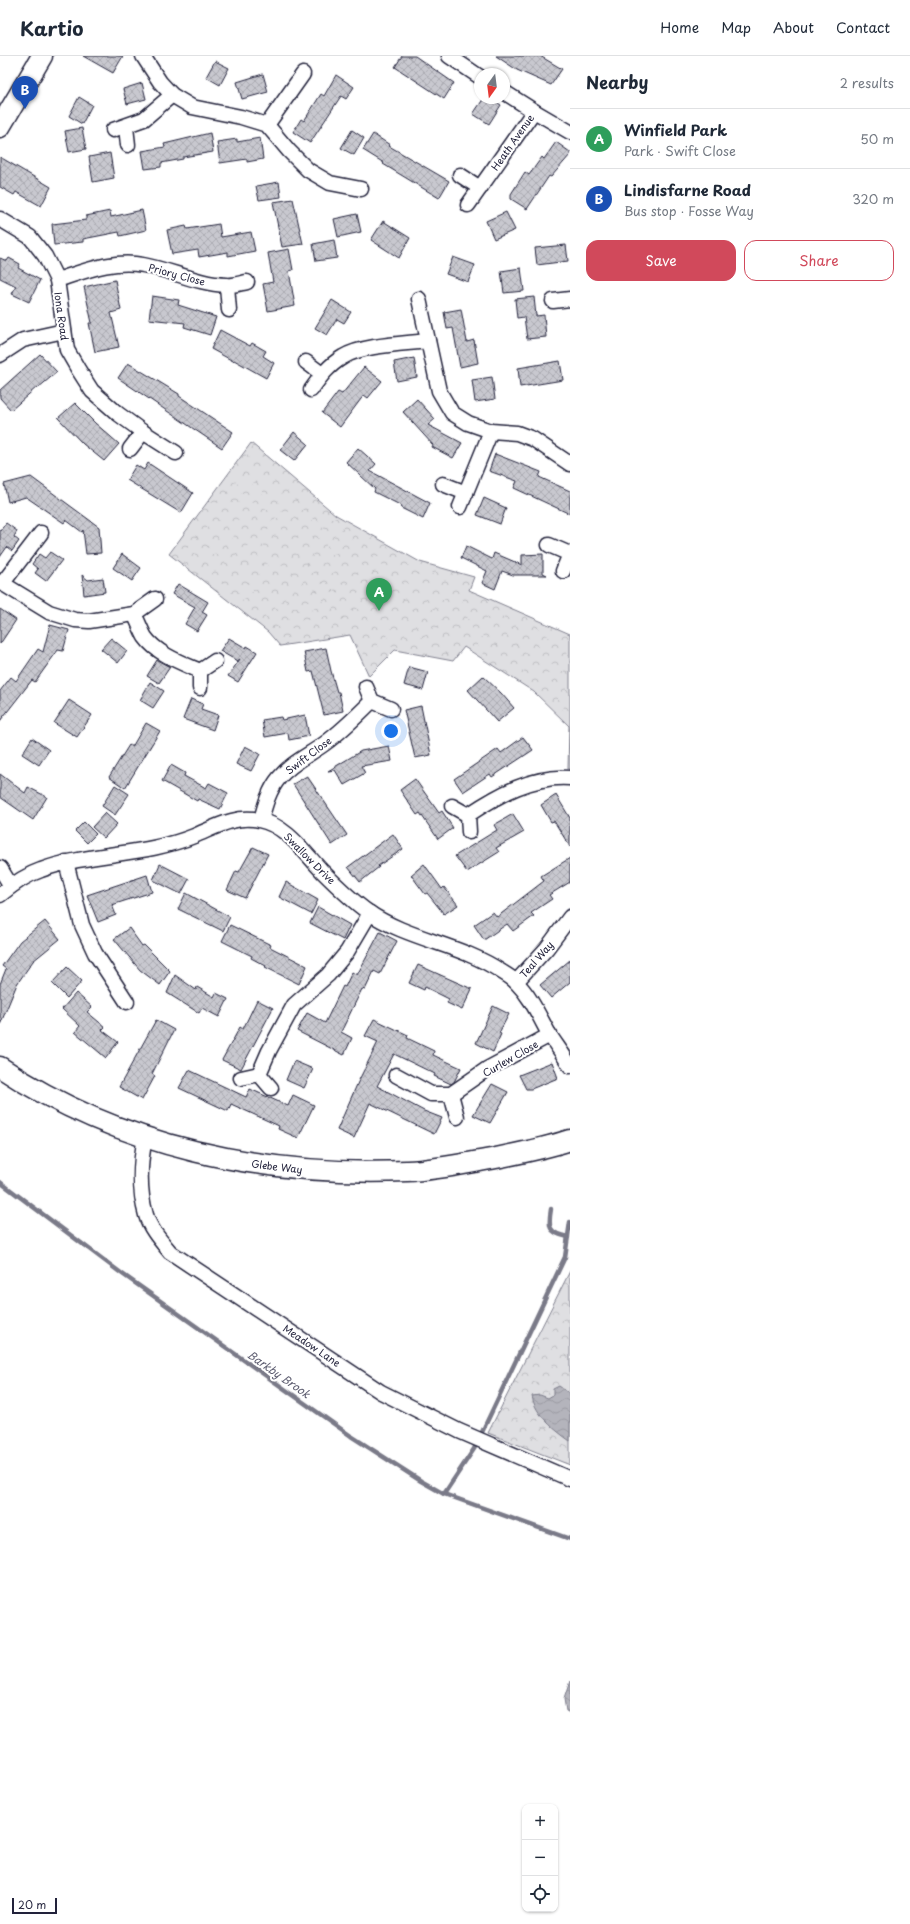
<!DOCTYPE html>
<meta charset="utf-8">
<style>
body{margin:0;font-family:"Playpen Sans",sans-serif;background:#f2f2f3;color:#1f2937}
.controls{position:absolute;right:12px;bottom:12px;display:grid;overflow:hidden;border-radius:8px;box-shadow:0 1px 3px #0004}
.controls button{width:36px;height:36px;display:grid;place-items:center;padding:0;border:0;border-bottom:1px solid #e0e1e3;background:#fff;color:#1f2937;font:20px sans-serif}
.compass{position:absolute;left:474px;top:12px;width:36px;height:36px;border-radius:50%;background:#fff;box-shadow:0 1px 3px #0004;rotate:194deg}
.scale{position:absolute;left:12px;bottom:10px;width:45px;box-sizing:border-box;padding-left:4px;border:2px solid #22223b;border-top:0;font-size:11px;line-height:14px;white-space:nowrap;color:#22223b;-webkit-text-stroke:3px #fff;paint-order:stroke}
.you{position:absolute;left:391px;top:675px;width:14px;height:14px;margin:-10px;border:3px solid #fff;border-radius:50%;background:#1a73e8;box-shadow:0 0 0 6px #1a73e833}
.badge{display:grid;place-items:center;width:26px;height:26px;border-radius:50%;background:#d1495b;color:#fff;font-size:13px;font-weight:700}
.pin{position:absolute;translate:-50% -33px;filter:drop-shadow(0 1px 2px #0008)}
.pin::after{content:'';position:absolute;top:21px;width:14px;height:12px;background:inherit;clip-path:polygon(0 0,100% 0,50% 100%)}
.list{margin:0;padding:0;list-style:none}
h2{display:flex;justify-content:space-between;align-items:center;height:52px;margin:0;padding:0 16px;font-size:17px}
h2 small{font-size:13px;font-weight:400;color:#747a83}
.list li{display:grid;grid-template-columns:26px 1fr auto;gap:12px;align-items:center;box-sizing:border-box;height:60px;padding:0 16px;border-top:1px solid #e0e1e3}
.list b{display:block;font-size:15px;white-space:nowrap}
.list p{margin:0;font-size:13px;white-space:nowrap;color:#747a83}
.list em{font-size:13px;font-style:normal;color:#747a83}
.actions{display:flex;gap:8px;padding:12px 16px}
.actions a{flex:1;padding:9px 0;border:1px solid #d1495b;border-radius:12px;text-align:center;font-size:14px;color:#d1495b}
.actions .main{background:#d1495b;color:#fff}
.icon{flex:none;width:22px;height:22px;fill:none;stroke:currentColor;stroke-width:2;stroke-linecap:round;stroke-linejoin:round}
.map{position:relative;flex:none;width:570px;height:1868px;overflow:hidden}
header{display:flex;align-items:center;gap:24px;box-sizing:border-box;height:56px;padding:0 20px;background:#fff;border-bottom:1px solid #e0e1e3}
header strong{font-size:19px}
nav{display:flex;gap:22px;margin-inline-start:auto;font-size:14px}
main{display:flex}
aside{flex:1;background:#fff}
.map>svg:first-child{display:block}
.park{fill:url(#park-crowns);stroke:#80808e}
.water{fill:url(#water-waves);stroke:#7a7a88}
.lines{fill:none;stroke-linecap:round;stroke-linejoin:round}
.stream{stroke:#7a7a88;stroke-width:4.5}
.building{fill:url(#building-cross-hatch);stroke:#22223b}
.street-casing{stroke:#22223b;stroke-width:17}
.secondary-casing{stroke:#22223b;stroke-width:23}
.street{stroke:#fff;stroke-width:14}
.secondary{stroke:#fff;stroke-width:20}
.labels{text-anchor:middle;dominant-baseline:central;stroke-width:4;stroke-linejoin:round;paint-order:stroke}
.street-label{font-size:10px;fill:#22223b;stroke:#fff}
.water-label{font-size:11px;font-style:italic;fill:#5c5c6f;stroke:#fff}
</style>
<header>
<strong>Kartio</strong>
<nav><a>Home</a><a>Map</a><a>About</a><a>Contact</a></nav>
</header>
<main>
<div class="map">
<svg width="570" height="1868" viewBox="0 0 570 1868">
<defs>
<pattern id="park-crowns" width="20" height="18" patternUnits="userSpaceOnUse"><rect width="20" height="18" fill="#dfdfe2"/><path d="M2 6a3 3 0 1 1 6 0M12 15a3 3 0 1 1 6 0" fill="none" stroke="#bfbfc3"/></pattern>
<pattern id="water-waves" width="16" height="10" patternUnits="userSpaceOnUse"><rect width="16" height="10" fill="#b4b4bc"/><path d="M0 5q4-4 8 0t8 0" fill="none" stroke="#9a9aa2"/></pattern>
<pattern id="building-cross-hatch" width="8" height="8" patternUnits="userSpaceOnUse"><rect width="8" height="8" fill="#c8c8cf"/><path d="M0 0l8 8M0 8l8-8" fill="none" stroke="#acacb3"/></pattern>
</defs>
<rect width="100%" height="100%" fill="#fff"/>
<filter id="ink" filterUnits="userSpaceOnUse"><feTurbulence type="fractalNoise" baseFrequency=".025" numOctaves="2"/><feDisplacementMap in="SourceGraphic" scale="8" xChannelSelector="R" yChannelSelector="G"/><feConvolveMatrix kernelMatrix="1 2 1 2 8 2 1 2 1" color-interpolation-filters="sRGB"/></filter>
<g filter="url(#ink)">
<g class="park">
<polygon points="251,387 336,459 420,506 474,521 469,534 570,578 570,713 568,713 569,670 534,636 464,591 453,605 395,594 369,620 350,579 280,590 268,576 169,498"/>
<polygon points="570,1215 570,1409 488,1377"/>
</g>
<g class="water">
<path d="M559,1330L570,1338V1385C555,1374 535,1359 532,1340L540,1339L548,1342L553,1339V1333Z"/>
<polygon points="570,1625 570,1657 566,1655 564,1643"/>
</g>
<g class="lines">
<g class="stream">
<polyline points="0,1126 121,1217 351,1380 421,1425 444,1438 570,1483"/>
<path d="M551,1153C548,1171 548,1177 568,1181"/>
<polyline points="444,1438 474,1393 565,1201 570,1166"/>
</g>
</g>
<g class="building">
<polygon points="83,0 123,0 113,17"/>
<polygon points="402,0 415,0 454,27 444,43 395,11"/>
<polygon points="496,0 540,0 562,13 551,29 517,14"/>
<polygon points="215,5 229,12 220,29 206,21"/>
<polygon points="263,18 268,36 242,43 237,26"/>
<polygon points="336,19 354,31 346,43 341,40 310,87 293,76 301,63 304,65 321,38 324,40"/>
<polygon points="142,27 146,43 127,48 123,33"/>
<polygon points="79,41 92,49 82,68 69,60"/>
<polygon points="484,42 490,42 501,49 489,68 473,58"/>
<polygon points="82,72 86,93 69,96 65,75"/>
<polygon points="352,74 364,82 354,99 341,92"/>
<polygon points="210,77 213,96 183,101 183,103 161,107 161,111 145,113 142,95 165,91 164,88"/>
<polygon points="373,78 390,89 389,90 449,125 439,142 383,108 384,107 363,94"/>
<polygon points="260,82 263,103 247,106 247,103 220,107 217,86 237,83 237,86"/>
<polygon points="556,86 570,96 570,99 551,121 549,120 527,153 511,143 511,138 525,116 529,119 542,101 544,103"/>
<polygon points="110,97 114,122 93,126 89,101"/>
<polygon points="0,101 51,131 41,150 16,136 14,139 0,131"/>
<polygon points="279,126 281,141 259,144 256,130"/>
<polygon points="293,143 303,188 282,191 273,146"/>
<polygon points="142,154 146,174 120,180 119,176 83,183 83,186 54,189 52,168 86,164 86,160 110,155 111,161"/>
<polygon points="506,156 515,174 494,183 486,165"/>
<polygon points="357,158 361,176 338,181 334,163"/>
<polygon points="383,165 410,182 399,202 371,184"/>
<polygon points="219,168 221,181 251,176 255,195 228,200 228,196 199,201 198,194 172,198 167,174 186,170 187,173"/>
<polygon points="334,184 337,202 316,205 313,188"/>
<polygon points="566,189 568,205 537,209 535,192"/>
<polygon points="289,193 293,214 289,215 295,250 268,255 263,228 273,226 268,197"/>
<polygon points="453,201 475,209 468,226 446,218"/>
<polygon points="0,202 7,205 9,202 20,208 18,212 40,224 29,246 12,238 16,230 0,222"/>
<polygon points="521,212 524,235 504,237 501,215"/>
<polygon points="115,224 121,254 111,257 119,291 95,296 89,267 92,267 84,231"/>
<polygon points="152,240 179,244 178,249 216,261 210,279 184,271 185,267 149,263"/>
<polygon points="534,241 536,260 544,259 546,281 527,283 524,261 517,262 515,243"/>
<polygon points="332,244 351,256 344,267 337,263 327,279 315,272"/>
<polygon points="461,253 467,286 474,284 478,307 460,311 453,272 447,273 444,256"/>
<polygon points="220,274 250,290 252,287 266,295 263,300 274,307 266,322 234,304 233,305 211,293"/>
<polygon points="40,298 57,316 38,332 37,331 11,354 0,342 0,334"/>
<polygon points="414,302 417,321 397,325 394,306"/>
<polygon points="560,305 563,324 520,331 518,312"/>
<polygon points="128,307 179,338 179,340 233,376 222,392 118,322"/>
<polygon points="364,311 382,325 368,342 364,339 340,371 322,357 338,336 342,338"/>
<polygon points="492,321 495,343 475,346 472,324"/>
<polygon points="417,343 435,363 428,369 462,387 453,402 432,391 433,389 403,356"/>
<polygon points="75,347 95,367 119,388 104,405 83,388 58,362"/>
<polygon points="294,376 308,388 294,405 280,394"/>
<polygon points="358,392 376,408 370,415 430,447 423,463 401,452 402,450 374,436 375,433 346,406"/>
<polygon points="495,398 541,416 539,421 570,435 570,458 514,432 517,425 489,415"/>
<polygon points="148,407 193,437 181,457 127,424 136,409 144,414"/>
<polygon points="31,421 99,471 101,497 86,498 83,474 82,476 66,464 64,467 26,441 8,446 4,428"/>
<polygon points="484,442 506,452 500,468 477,459"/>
<polygon points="6,467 17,475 14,481 19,485 12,495 7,491 0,501 0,475"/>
<polygon points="466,490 492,503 494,497 522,509 522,499 543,498 543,517 547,519 513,519 502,515 495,533 482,527 487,515 461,502"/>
<polygon points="50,496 62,504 46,525 35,517 38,513 32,508 39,498 45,502"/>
<polygon points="122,498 141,512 132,525 113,512"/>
<polygon points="82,519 88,524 103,522 105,536 84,539"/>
<polygon points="178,528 208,546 202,556 207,559 197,575 185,568 195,551 172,538"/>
<polygon points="0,553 16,564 0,588"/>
<polygon points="50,569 69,574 63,595 58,594 35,626 32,624 0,665 0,635 11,621 16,625 38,593 43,596"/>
<polygon points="111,582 127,595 118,607 101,593"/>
<polygon points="229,582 246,592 247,590 257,596 238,626 228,620 240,603 237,605 220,595"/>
<polygon points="326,592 331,615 337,636 339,636 343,655 324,659 313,615 308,616 304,596"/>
<polygon points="157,604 170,611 159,627 147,620"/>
<polygon points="409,611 428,616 423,634 404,629"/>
<polygon points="483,620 501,637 514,652 497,666 468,634"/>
<polygon points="150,626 164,635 153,652 140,644"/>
<polygon points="191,643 203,648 201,653 218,659 213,674 183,663"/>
<polygon points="69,644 92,659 77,681 54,667"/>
<polygon points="421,650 431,699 415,702 404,654"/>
<polygon points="305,659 309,680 289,684 288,677 265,681 262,664 281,661 282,664"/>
<polygon points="146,667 160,675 125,732 109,721 129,689 132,691"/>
<polygon points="523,681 533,694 492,721 490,718 463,736 454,723 498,693 501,697"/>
<polygon points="32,682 49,694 39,709 22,698"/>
<polygon points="245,690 260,698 251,715 236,708"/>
<polygon points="389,690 392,705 361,710 365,717 344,729 335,714 328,715 361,695"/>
<polygon points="171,709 185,717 184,720 206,732 209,727 228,737 220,753 198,743 197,745 162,725"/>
<polygon points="0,718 25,737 28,731 47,741 33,764 0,741"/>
<polygon points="307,720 347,779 332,789 293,728"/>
<polygon points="415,723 439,757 442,755 453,772 438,783 420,757 417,759 400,734"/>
<polygon points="115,729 129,738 115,759 102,750"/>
<polygon points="556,739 570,762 570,791 554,765 551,766 541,749"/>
<polygon points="105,757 117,768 104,782 92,771"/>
<polygon points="513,758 524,776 496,792 499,796 467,816 455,800 497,774 494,769"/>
<polygon points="84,766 96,778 87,787 75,775"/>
<polygon points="393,778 403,793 378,810 379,811 360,826 348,811"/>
<polygon points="253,791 268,798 245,842 227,834 236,815 239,816"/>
<polygon points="570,802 570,826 549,839 552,843 531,857 534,860 513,875 507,868 484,884 474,869 493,856 497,861 544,825 541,820"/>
<polygon points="160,808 189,823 181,838 153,824"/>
<polygon points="424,808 442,833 444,831 458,849 444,858 427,837 425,838 411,819"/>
<polygon points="147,819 152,836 112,849 116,859 98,866 87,839"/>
<polygon points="286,826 318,844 311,858 279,841"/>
<polygon points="186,837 230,861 223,875 178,853"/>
<polygon points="318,851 350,869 343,884 310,867"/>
<polygon points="45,865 60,883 33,905 17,928 0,969 0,928 6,913 2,910 20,885"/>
<polygon points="230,869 271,889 270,891 307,910 299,928 265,911 266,910 251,902 252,900 222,885"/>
<polygon points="129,872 142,890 144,889 170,915 160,929 140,914 114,883"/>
<polygon points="380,876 397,885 380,918 374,915 365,934 362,933 341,976 352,982 344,999 297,975 307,957 325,967 343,930 345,931 352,916 357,919"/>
<polygon points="570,904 570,926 551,942 540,929"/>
<polygon points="418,909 472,933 462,954 447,947 449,943 425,931 424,934 409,927"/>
<polygon points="67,911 82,925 67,942 52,927"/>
<polygon points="175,919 196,934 197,931 214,941 216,937 228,943 219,961 202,952 199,957 167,937"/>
<polygon points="76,937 92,951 87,956 105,971 102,974 118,986 106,1002 75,976 80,970 62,953"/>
<polygon points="257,944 273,952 241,1013 222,1004 240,971 243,973"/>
<polygon points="493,950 509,958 499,977 501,978 493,996 476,987"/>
<polygon points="374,963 408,979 407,982 434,995 433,999 461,1012 454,1026 451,1028 434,1020 435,1018 394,998 377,1030 424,1055 442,1062 434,1078 370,1047 354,1082 337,1074 359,1024 378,986 365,980"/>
<polygon points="156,964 174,974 152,1018 155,1020 142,1044 119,1031"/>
<polygon points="294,1005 313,1013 304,1032 286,1024"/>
<polygon points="552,1006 558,1022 531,1033 526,1033 519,1019"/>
<polygon points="189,1014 246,1041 250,1033 288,1050 293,1039 314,1049 298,1082 278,1073 279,1070 231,1048 228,1055 179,1032"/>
<polygon points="492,1028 508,1036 490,1067 473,1059"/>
</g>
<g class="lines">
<g class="street-casing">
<g id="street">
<polyline points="143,0 160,26 172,39 192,51 241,61 267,69 289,95 308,114 330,127 361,133"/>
<polyline points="449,0 480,21"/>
<polyline points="504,36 534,55"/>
<polyline points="267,69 303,18"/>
<polyline points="126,71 128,89"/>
<polyline points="113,74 144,63 172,39"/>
<polyline points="460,119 480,132"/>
<polyline points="468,149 534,55 570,76"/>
<polyline points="0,163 30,181 45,200 57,224 67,294 78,313 92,335 117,357 143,376 176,397"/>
<path d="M57,224C85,215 114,203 143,209C171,214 198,228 226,229C233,230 241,227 247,226"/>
<polyline points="227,230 229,254"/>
<polyline points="419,243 439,335 452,357 468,367 491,375 517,377 533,383 570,408"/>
<polyline points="553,245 570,243"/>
<polyline points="0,299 23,284 64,275"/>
<polyline points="306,306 322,318"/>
<path d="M311,334C320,321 329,309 343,301C362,289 404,288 428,285"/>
<polyline points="130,393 143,376"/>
<polyline points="443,428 466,437"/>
<polyline points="460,451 491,375"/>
<polyline points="549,489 570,498"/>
<polyline points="563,515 570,498"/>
<polyline points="0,526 49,556 75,564 89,565 134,558 155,543"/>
<polyline points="2,528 41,477"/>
<path d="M134,558C138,565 141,574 145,581C157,598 182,607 200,615"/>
<polyline points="366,631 372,645 391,653"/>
<polyline points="200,632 200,615 215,605"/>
<polyline points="452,750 468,759 469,776"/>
<path d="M468,759C498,739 533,719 570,722"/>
<path d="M261,764C265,749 269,734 279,722C291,707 309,699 324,688C341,676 357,660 372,645"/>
<polyline points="66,806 82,869 95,897 127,946"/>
<polyline points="0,812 11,830"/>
<path d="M0,839C12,829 26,819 41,814C90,796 145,800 194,780C216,771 235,759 259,764C286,769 304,796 322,815C336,829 351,844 368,856C409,884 461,888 502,916C507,919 512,922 516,926C531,941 539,960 549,978C556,989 564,999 570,1010"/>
<polyline points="516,926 547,892 570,861"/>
<polyline points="259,1018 269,995 294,949 328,919 347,896 370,857"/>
<polyline points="396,1019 431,1038 451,1038 487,1013 550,979"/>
<polyline points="241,1022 259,1018 271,1032"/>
<polyline points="451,1038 457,1061"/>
<path d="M145,1082C140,1106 139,1135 146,1159C150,1173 161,1185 170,1196L381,1336L459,1375L570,1423"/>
</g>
</g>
<g class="secondary-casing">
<g id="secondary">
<polyline points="0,71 42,0"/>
<path d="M0,1011C120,1091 264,1121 407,1115C436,1114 467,1107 496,1102C521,1097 546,1092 570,1084"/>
</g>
</g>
<use href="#street" class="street"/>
<use href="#secondary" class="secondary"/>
</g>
</g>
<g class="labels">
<g class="street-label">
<text transform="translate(512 86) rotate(-55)">Heath Avenue</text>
<text transform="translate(177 218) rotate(15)">Priory Close</text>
<text transform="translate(62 260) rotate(82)">Iona Road</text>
<text transform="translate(308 699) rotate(-37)">Swift Close</text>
<text transform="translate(310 802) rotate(45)">Swallow Drive</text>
<text transform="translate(536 903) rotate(-49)">Teal Way</text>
<text transform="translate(510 1002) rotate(-30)">Curlew Close</text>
<text transform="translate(277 1110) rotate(7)">Glebe Way</text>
<text transform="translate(312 1289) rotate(34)">Meadow Lane</text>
</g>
<g class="water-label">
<text transform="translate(279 1318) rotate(35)">Barkby Brook</text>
</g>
</g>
</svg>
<div class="controls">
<button>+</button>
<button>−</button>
<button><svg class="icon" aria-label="locate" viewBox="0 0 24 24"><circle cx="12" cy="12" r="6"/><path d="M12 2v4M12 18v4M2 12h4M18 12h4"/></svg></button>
</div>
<svg class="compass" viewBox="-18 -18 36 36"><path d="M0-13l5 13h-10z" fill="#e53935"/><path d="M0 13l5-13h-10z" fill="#747a83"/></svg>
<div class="scale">20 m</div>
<div class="you"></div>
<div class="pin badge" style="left:379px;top:555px;background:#2e9e5b">A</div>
<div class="pin badge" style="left:25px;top:53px;background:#1a4fb4">B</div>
</div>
<aside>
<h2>Nearby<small>2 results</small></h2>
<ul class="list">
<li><span class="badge" style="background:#2e9e5b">A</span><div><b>Winfield Park</b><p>Park · Swift Close</p></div><em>50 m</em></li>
<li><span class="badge" style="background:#1a4fb4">B</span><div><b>Lindisfarne Road</b><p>Bus stop · Fosse Way</p></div><em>320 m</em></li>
</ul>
<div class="actions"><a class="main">Save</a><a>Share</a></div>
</aside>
</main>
